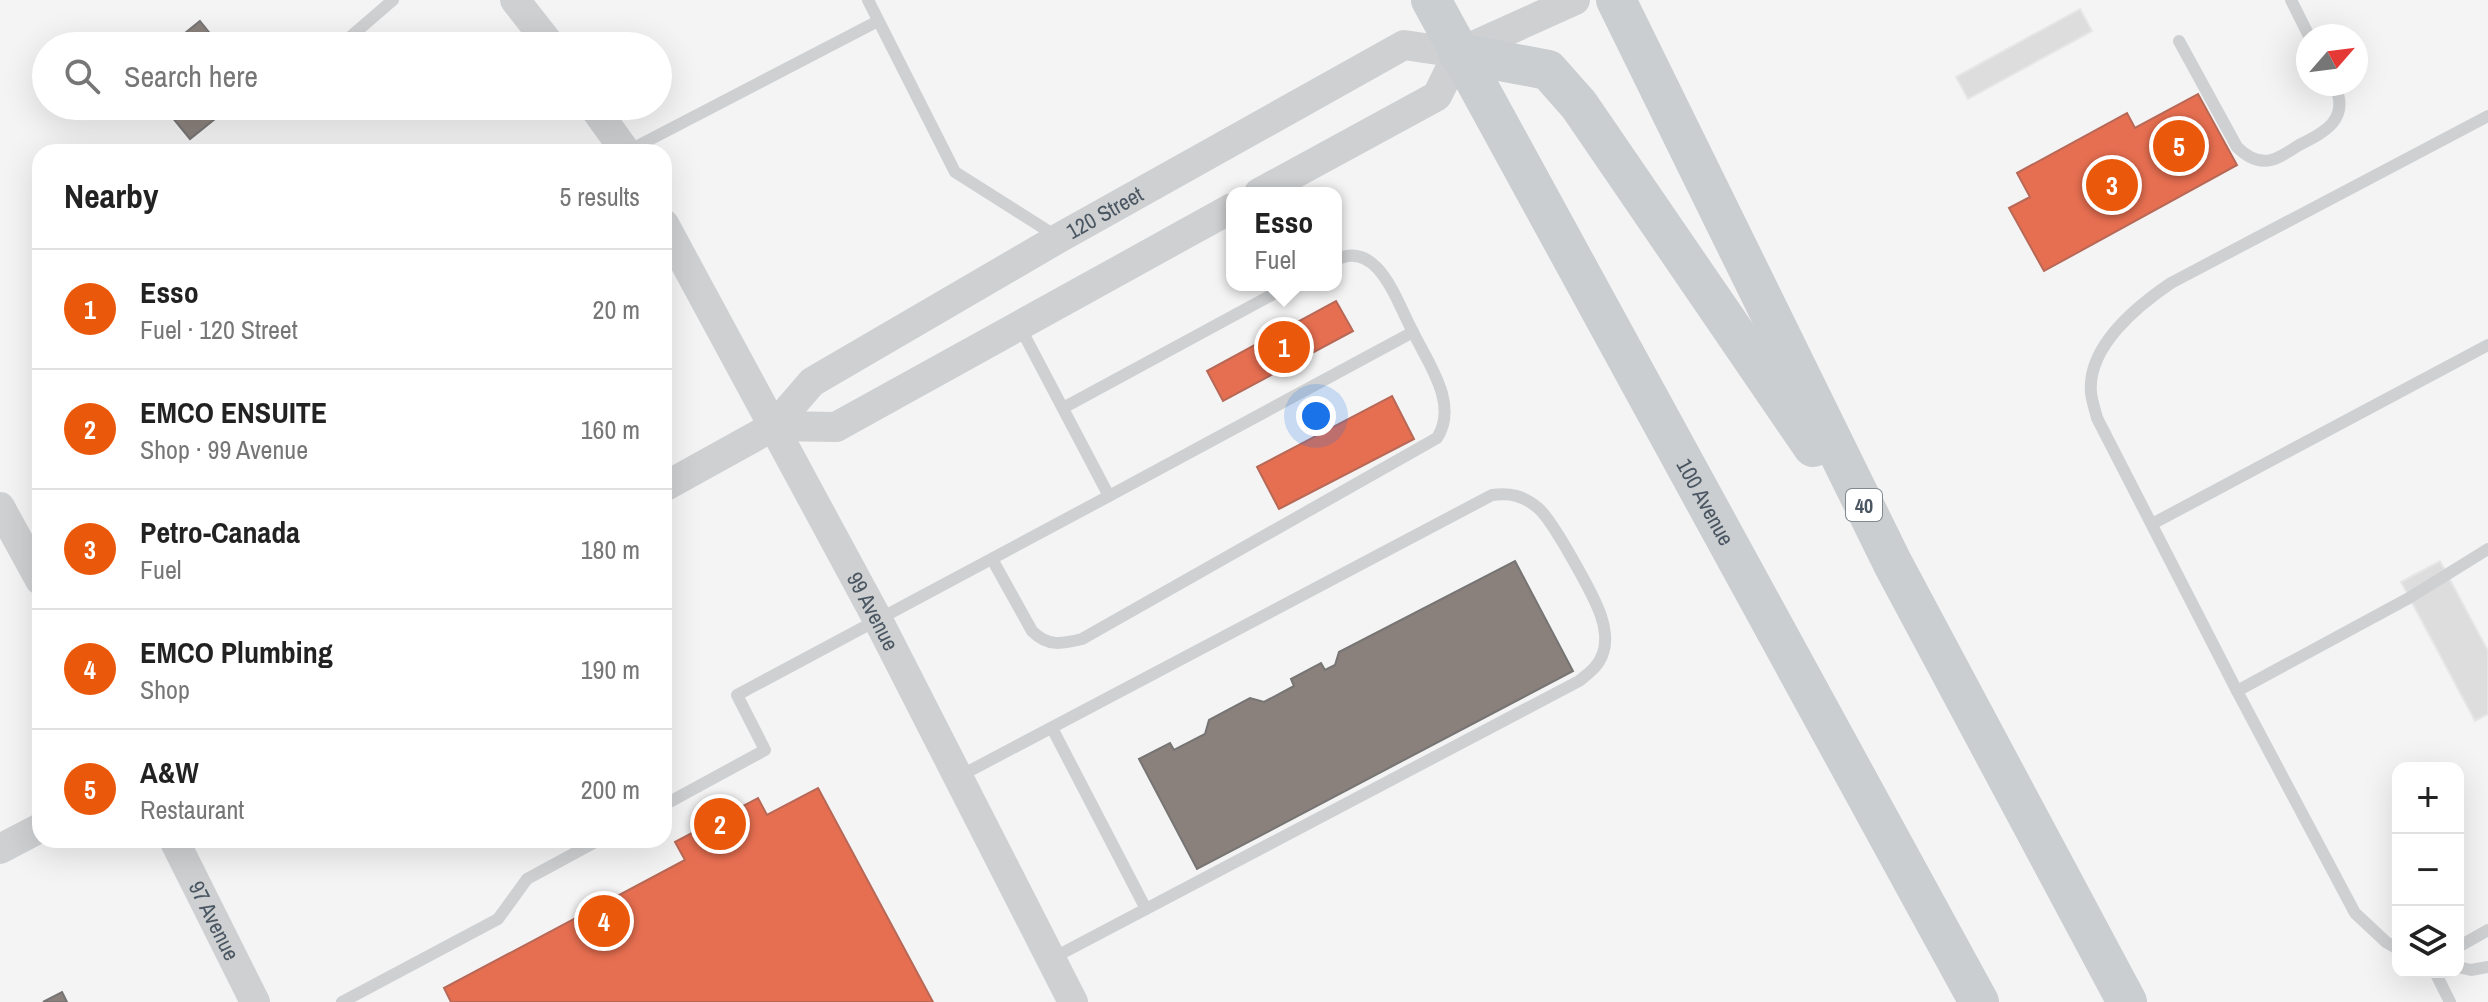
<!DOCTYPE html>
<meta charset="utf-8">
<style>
body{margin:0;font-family:"Archivo Narrow",sans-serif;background:#f2f2f2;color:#222}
.controls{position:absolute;right:24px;bottom:24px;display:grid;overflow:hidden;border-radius:16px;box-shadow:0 8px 32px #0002}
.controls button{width:72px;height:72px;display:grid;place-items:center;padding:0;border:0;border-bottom:2px solid #e0e0e0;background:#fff;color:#222;font:40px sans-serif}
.compass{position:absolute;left:2296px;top:24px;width:72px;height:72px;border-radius:50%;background:#fff;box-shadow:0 8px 32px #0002;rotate:62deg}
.you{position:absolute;left:1316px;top:416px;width:28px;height:28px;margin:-20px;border:6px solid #fff;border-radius:50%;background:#1a73e8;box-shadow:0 0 0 12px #1a73e833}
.badge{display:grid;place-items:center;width:52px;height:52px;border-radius:50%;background:#ea580c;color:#fff;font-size:26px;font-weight:700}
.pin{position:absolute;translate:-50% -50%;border:4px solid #fff;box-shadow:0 2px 8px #0006}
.popup{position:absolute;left:1226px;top:187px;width:116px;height:104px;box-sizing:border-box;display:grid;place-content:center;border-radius:16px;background:#fff;filter:drop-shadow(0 2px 6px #0005);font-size:26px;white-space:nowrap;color:#767676}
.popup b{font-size:30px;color:#222}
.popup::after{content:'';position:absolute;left:50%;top:100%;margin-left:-16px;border:16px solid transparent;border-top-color:#fff}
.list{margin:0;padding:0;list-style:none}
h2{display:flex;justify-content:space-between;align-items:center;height:104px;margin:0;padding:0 32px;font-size:34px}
h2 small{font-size:26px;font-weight:400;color:#767676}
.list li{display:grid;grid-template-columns:52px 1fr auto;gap:24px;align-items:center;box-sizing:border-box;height:120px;padding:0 32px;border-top:2px solid #e0e0e0}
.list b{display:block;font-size:30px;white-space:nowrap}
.list p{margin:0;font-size:26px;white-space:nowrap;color:#767676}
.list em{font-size:26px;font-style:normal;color:#767676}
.icon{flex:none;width:44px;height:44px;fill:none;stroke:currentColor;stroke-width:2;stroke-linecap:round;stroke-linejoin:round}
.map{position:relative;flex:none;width:2488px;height:1002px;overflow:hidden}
.search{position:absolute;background:#fff;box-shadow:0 8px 32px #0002;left:32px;top:32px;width:640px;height:88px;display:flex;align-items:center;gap:20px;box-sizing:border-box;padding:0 28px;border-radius:44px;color:#767676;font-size:30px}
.panel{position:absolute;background:#fff;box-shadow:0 8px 32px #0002;left:32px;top:144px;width:640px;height:704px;border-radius:24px}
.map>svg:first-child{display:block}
.shops{fill:#e76f51;stroke:#b86856;stroke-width:2}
.industry{fill:#8a817c;stroke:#777474;stroke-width:2}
.building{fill:#ddddde;stroke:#e5e6e7;stroke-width:2}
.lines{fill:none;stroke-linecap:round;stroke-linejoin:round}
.service{stroke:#ced0d2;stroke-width:12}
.tertiary{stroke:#ced0d2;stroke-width:30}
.primary{stroke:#caced1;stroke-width:40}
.labels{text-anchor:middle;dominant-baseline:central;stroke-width:8;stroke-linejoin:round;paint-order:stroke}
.shield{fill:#fff;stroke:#808990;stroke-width:2}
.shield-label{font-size:20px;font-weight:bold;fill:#4a5661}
.street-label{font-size:22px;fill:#4a5661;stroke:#fff}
</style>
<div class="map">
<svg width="2488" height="1002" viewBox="0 0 2488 1002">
<rect width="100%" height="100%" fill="#f4f4f4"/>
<g class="shops">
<polygon points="2198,94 2237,165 2044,271 2009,208 2030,197 2017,173 2127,113 2135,128"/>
<polygon points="1336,301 1353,331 1223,401 1207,371"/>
<polygon points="1392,396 1414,439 1279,509 1257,467"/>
<polygon points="818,788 933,1002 451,1002 444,988 685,860 675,842 758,798 767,815"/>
</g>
<g class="industry">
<polygon points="200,21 220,46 169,46"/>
<polygon points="163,106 231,106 190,139"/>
<polygon points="1515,561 1573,671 1197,869 1139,759 1170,743 1174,750 1205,734 1209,720 1250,698 1264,702 1294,686 1291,679 1321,663 1325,670 1335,665 1339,652"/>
<polygon points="62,992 67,1002 43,1002"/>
</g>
<g class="building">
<polygon points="2080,9 2092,31 1968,99 1956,77"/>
<polygon points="2440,561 2488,651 2488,714 2475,721 2401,582"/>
</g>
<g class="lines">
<g class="service">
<polyline points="868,0 955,172 1056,236"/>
<polyline points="2291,0 2309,36"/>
<polyline points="349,38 393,0"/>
<path d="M2179,41L2237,147C2246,156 2258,163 2271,160C2280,158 2291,150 2299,145C2326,132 2351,118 2334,84"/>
<polyline points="626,152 878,21"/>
<polyline points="1063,408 1290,285"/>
<path d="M1109,496L1413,332C1397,303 1378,238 1336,260"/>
<polyline points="2152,524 2488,345"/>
<path d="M992,559L1032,631C1048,647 1062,644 1082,639L1437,438C1459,404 1428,363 1413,332"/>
<path d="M2237,691L2097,418C2095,410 2092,401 2091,393C2087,347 2137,306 2171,283L2488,116"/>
<polyline points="1052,728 1146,909"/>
<path d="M958,777L1492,495C1510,493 1523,495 1538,508C1552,519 1595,597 1601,616C1605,627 1607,642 1603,653C1599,666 1589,673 1579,681L1051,959"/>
<polyline points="664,805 765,750 737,695 1109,496 1020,327"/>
<polyline points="2458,947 2488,930"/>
<polyline points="2398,949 2386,942 2355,913 2237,691 2409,598 2488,549"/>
<polyline points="2458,967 2471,970 2488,967"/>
<polyline points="2435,972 2450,1002"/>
<polyline points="342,1002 498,919 527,879 599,840"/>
</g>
<g class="tertiary">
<polyline points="515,0 551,46"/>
<polyline points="593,106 626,152"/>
<polyline points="1259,193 1437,96 1458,53"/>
<path id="s1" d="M664,224L878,620L1073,1002"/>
<polyline points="774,426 836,427 1232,208"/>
<path id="s2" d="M664,487L774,426L812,382L1059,238L1404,45L1458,53L1575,0"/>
<polyline points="0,507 40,580"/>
<path id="s3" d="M174,840L255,1002"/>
<polyline points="0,849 40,828"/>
</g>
<g class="primary">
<path id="s4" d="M1431,0L1979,1002"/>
<polyline points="1616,0 1893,564 2127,1002"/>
<polyline points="1458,53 1548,70 1579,105 1813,447"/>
</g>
</g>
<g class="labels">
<rect class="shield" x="1846" y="489" width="36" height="32" rx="6"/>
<g class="shield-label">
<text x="1864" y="505">40</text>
</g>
<g class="street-label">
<text stroke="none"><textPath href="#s2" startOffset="522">120 Street</textPath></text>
<text stroke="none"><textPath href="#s4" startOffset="572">100 Avenue</textPath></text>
<text stroke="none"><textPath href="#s1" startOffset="440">99 Avenue</textPath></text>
<text stroke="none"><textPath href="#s3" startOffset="90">97 Avenue</textPath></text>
</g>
</g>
</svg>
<div class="controls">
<button>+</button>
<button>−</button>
<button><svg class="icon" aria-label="layers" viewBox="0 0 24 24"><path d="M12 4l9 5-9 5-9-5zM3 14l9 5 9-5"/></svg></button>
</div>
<svg class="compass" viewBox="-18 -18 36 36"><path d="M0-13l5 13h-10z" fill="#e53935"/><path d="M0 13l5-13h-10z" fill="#767676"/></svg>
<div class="you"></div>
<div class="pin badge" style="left:1284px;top:347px">1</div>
<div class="popup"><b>Esso</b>Fuel</div>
<div class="pin badge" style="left:720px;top:824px">2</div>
<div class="pin badge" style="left:2112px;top:185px">3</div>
<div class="pin badge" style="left:604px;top:921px">4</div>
<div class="pin badge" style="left:2179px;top:146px">5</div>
<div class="search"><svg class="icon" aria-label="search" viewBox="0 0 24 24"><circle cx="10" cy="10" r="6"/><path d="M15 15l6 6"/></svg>Search here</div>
<section class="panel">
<h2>Nearby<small>5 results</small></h2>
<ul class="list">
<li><span class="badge">1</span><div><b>Esso</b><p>Fuel · 120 Street</p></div><em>20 m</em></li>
<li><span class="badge">2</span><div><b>EMCO ENSUITE</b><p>Shop · 99 Avenue</p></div><em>160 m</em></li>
<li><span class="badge">3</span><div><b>Petro-Canada</b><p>Fuel</p></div><em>180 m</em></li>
<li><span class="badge">4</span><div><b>EMCO Plumbing</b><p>Shop</p></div><em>190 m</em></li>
<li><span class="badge">5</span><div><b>A&amp;W</b><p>Restaurant</p></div><em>200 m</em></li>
</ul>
</section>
</div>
